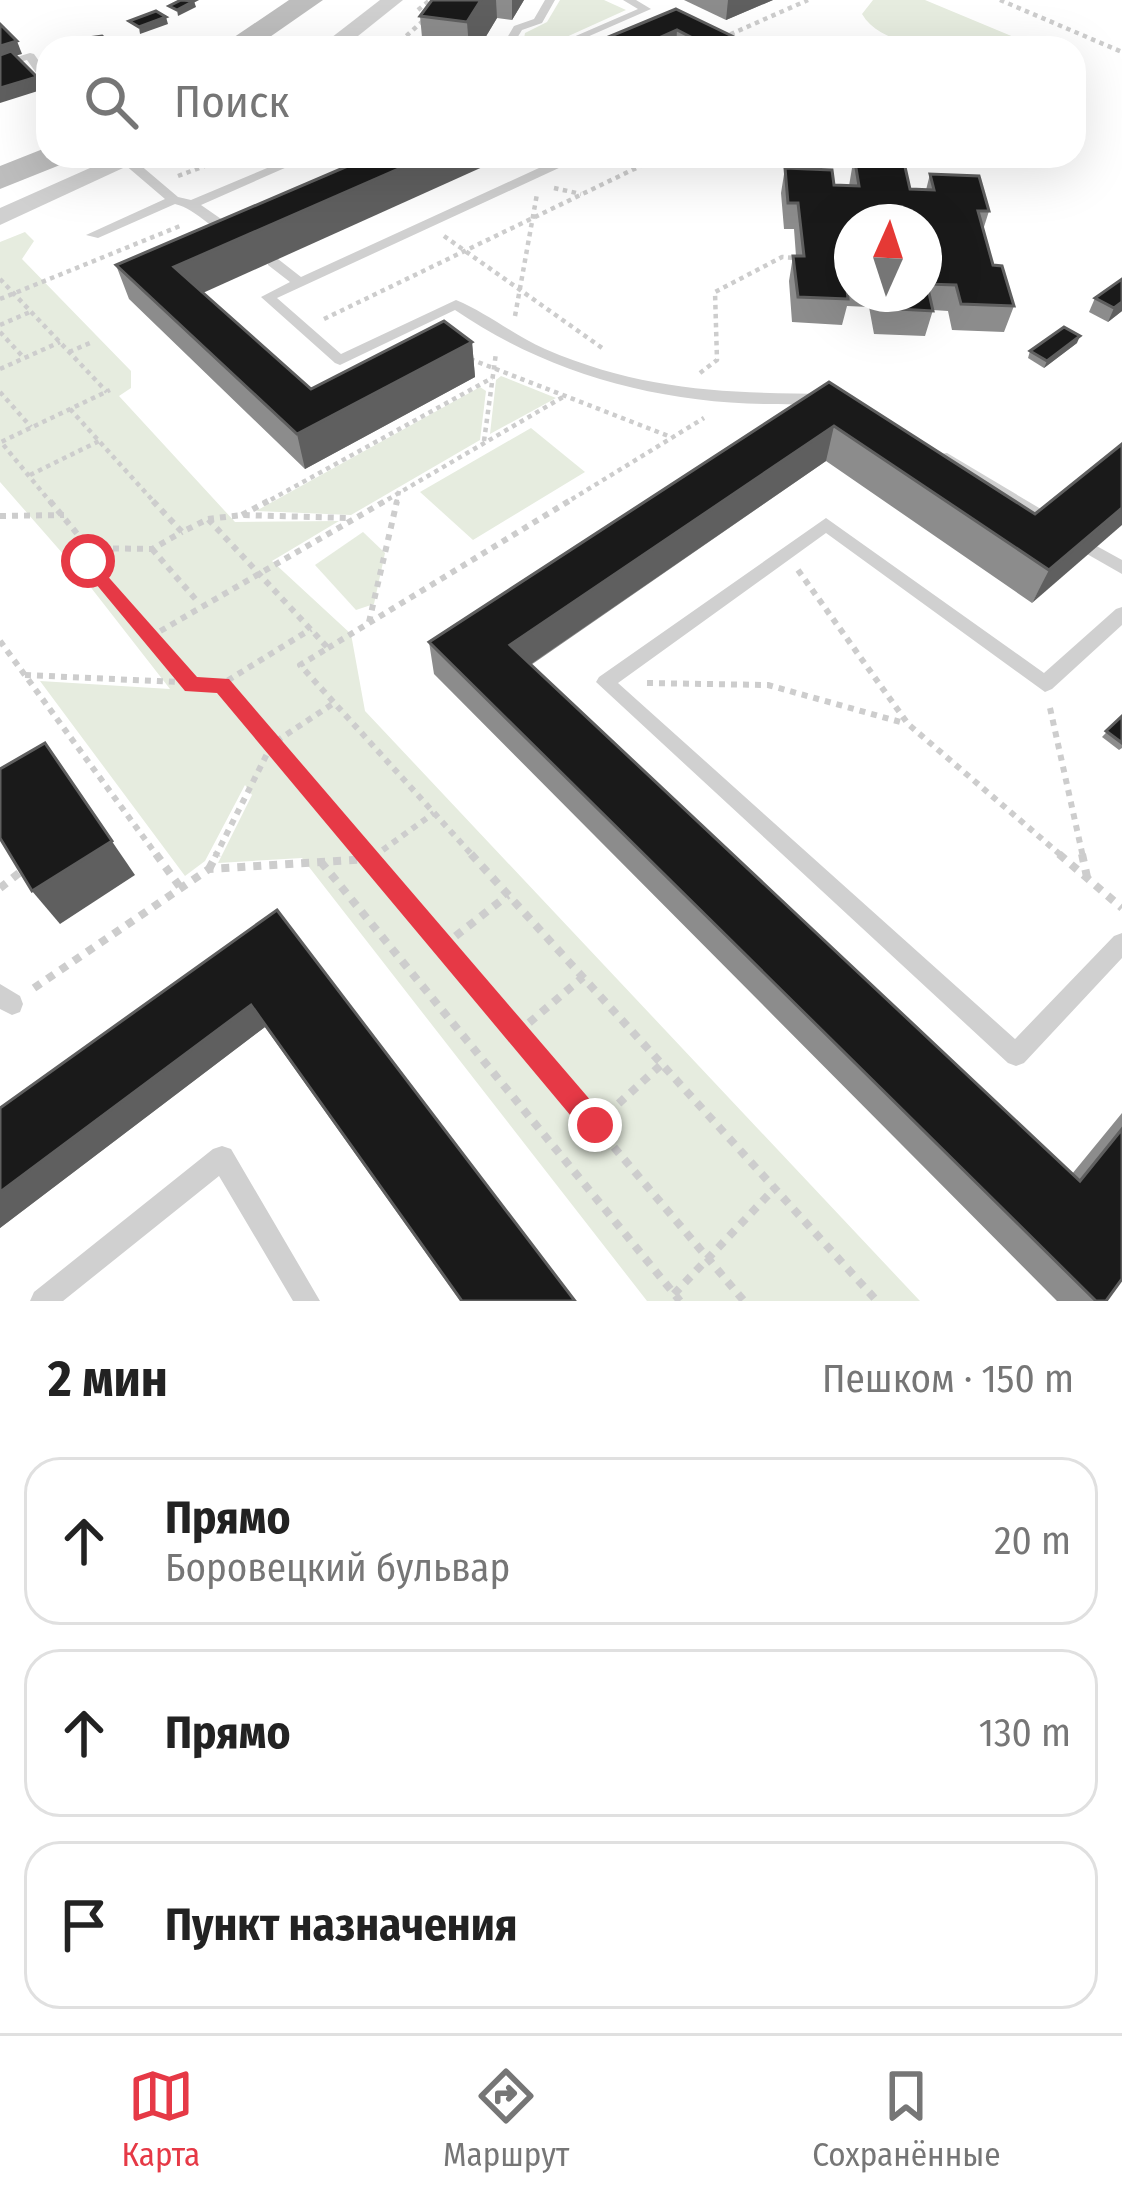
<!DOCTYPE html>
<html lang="ru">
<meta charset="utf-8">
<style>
body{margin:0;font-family:"Fira Sans Condensed",sans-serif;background:#f6f6f6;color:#222}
.compass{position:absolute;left:834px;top:204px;width:108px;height:108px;border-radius:50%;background:#fff;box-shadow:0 12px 48px #0002;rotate:3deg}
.stop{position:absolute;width:36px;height:36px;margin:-27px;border:9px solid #e63946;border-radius:50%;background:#fff}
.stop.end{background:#e63946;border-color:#fff;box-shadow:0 3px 12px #0008}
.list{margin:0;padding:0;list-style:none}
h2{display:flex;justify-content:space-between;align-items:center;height:156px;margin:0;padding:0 48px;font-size:51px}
h2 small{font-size:39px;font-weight:400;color:#767676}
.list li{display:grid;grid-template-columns:78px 1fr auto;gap:36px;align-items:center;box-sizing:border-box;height:168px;margin:0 24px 24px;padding:0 24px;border:3px solid #e0e0e0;border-radius:36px}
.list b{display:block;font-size:45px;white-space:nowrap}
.list p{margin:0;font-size:39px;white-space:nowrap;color:#767676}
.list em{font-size:39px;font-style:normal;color:#767676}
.icon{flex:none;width:66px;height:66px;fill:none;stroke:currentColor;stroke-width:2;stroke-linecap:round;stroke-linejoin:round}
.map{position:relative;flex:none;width:1122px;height:1301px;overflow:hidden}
.search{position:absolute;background:#fff;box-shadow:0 12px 48px #0002;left:36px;right:36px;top:36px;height:132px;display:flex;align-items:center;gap:30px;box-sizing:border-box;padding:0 42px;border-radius:36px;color:#767676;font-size:45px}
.sheet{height:732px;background:#fff}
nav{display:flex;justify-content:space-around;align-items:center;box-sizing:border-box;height:168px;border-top:3px solid #e0e0e0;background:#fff;font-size:33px;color:#767676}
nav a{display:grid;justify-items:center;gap:6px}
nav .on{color:#e63946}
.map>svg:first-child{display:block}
.green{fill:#e6ecdf}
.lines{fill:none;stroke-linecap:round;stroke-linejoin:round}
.path-far2{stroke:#cdcdcd;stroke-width:4.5;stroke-dasharray:4.5 4.5;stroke-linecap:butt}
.path-far1{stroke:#cdcdcd;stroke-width:6;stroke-dasharray:6 6;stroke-linecap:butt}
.path{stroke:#cdcdcd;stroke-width:8;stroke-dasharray:8 8;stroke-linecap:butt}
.lane{fill:#d0d0d0;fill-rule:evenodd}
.street{fill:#d0d0d0;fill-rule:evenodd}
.secondary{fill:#bdbdbd;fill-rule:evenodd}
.wall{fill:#8c8c8c;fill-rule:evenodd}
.shaded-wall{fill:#5f5f5f}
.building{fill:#1a1a1a;stroke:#5f5f5f;stroke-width:3}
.route{fill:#e63946}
</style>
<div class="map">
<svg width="1122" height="1301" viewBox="0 0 1122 1301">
<rect width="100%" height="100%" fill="#fff"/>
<g class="green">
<polygon points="560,0 604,0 626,10 542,48 523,44 525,33 547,22"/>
<path d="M873,0H925L1040,48C994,48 889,60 862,14Z"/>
<polygon points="25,232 34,241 22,259 131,371 131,388 119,396 235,522 339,521 272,561 351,634 365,711 920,1301 647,1301 302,858 218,863 252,795 245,785 205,861 185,876 40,681 170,689 78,571 0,482 0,242"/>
<polygon points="501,376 556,398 490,434 496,380"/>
<polygon points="480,387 486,391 480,440 351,515 256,511"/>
<polygon points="531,428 585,472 473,540 420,492"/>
<polygon points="363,532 385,553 374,604 356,610 315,565"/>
</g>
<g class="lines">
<g class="path-far2">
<polyline points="1000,0 1122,52"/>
<polyline points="418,10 430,0"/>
<polyline points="722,38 808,0"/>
<polyline points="393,48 425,19"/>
<polyline points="167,166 184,156"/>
<polyline points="178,176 231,156"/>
<polyline points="554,188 581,194"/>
<polyline points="444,236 605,350"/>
<polyline points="0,279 107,392"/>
<polyline points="0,299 180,226"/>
<polyline points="515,316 537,194"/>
<polyline points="324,319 661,156"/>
<polyline points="0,325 30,312"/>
<polyline points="0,332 24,358"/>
<polyline points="69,352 90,343"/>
<polyline points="470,359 671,437"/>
<polyline points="0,369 60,342"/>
<polyline points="700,373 717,360 715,292 782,257 796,258"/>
<polyline points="0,392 31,427"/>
<polyline points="70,409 156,504"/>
<polyline points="484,441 496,353"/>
<polyline points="30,475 99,441"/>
<polyline points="52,504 1,442 110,390"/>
<polyline points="263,504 492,378"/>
<polyline points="380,504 563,397"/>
<polyline points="396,504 399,491"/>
<polyline points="564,504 704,418"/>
</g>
<g class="path-far1">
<polyline points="50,501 89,548 88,561 192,685"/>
<polyline points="153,501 182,532 208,519 328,648 300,665 474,857"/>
<polyline points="242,515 268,501"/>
<polyline points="0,516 64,515"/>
<polyline points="208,519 242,515 349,518"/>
<polyline points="89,548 152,549 182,532"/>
<polyline points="152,549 198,602"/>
<polyline points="798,570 908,724 1063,857"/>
<polyline points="369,622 397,501"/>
<polyline points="150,637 385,501"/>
<polyline points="0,641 158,857"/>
<polyline points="328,648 569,501"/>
<polyline points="25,675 222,684 311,629"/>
<polyline points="647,683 768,685 904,723"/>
<polyline points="222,684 368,857"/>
<polyline points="1050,708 1083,857"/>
<polyline points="215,857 272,744 334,703"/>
<polyline points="373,857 434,813"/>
</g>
<g class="path">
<polyline points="156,854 180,887"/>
<polyline points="366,854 744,1301"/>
<polyline points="471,854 877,1301"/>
<polyline points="1059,854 1122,908"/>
<polyline points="1082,854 1087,877"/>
<polyline points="321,862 680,1301"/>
<polyline points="209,869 217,854"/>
<polyline points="0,888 23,870"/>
<polyline points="443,946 508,895"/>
<polyline points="34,988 209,869 370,859 377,854"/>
<polyline points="517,1033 583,977"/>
<polyline points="595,1125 662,1064"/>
<polyline points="674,1294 775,1188"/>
</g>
<g class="lane">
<polygon points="545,0 555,0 542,23 522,30 511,48 501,48 514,26 534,19"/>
<polygon points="623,0 636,0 651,9 562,48 548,48 638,9"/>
<polygon points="30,53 34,54 48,74 48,85 44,84 27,60 0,68 0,62"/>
<path d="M296,156H312L201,205L237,230V236C214,235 198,209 175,204L98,238L86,235L165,199L124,164V158H132L178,197L191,200Z"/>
<path d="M554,156H566L561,167L277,298L341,354L456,300C487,313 514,335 545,349C643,391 724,393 828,394L835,399L833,403C813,406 790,404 769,404C657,403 547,373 455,310L340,365L335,363L261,297L290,282L268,265V259H278L301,277L552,162Z"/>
<polygon points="947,453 1056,518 1058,522 1056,526 1044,526 941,462 939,458 941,454"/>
<polygon points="826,518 1044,673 1116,609 1122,607 1122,625 1052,689 1045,692 826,533 618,683 1015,1039 1114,936 1122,933 1122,958 1024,1063 1016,1066 1008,1063 596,682 599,677"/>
<polygon points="1093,544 1122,560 1122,574 1087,554 1085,550 1087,546"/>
<polygon points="0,984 20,996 23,1004 20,1012 12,1015 0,1009"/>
<polygon points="222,1146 231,1149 320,1301 293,1301 219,1176 63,1301 30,1301 34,1292 213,1149"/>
</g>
<g class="street">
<polygon points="380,0 403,0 343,48 318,48"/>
<polygon points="117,156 149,156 0,225 0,208"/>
</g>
<g class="secondary">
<polygon points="289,0 323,0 254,48 218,48"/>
<polygon points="48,147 48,156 70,156 65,163 0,189 0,166"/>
</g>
</g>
<g class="wall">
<polygon points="432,0 524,0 512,20 497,18 479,48 423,48 420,16"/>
<polygon points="684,0 773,0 726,20"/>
<polygon points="676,9 757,48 582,48"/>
<polygon points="703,156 743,156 719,168 702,159"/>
<path d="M854,156L910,189L926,190L930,174L989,211L983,230L993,265L1014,306L1004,332L952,330L948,311L933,310L925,336L874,334L869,307L847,306L842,325L792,322L789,281L793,256H796L794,229H784L781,193L785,168L834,185L849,186ZM852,222L924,294H852Z"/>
<polygon points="116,265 204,293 311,389 472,342 475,377 305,469 129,299"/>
<polygon points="1095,298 1122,311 1108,322 1089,312"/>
<polygon points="1077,343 1044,368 1028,358 1030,351"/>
<polygon points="829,382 1035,514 1122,444 1032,603 826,461 531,665 1072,1174 1122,1113 1122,1279 1106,1301 1057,1301 434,674 429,642"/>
<polygon points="1122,716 1122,748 1119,750 1102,737"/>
<polygon points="277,910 575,1301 460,1301 265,1027 0,1228 0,1108"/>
</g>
<g class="shaded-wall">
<polygon points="481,0 496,0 497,18 479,48 469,48 467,22"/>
<polygon points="512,0 524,0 512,20"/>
<polygon points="728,0 773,0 726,20"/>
<polygon points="194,1 196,7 178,16 177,10"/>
<polygon points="166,17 168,24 140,34 139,27"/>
<polygon points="677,30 676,48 636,48"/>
<polygon points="17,41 22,54 0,60 0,46"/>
<polygon points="37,77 41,90 0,103 0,88"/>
<polygon points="428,156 507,156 185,301 174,267"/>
<polygon points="730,156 743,156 719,168 719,162"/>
<polygon points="1122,302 1122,311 1108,322 1114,308"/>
<polygon points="1080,336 1077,343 1044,368 1047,361"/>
<polygon points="472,342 475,377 305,469 297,434"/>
<polygon points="834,426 826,461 512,677 510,645"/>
<polygon points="1122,508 1122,525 1032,603 1049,570"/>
<polygon points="70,780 135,875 60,924 32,891"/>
<polygon points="251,1005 265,1027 0,1228 0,1192"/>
</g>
<g class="building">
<polygon points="181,0 194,1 177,10 169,6"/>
<polygon points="432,0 481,0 467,22 420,16"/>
<polygon points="676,9 757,48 712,48 677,30 636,48 582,48"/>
<polygon points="156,11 166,17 139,27 129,21"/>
<polygon points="0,24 17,41 0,46"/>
<polygon points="102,36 111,44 97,48 64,48 88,38"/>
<polygon points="11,51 37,77 0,88 0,55"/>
<polygon points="371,156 428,156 174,267 311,389 444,321 472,342 297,434 116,265"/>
<polygon points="710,156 730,156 719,162"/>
<polygon points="854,156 903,158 910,189 934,190 930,174 979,176 989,211 978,211 993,265 1002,266 1014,306 961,304 956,285 927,284 933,311 880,308 878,294 924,294 924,222 852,222 852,281 846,280 848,299 798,297 793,256 804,256 798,203 788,203 785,168 832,170 834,185 859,186"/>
<polygon points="1122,279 1122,302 1114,308 1095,298"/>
<polygon points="1064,327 1080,336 1047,361 1030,351"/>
<polygon points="829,382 1035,514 1122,444 1122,508 1049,570 834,426 510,645 1080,1181 1122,1129 1122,1279 1106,1301 1096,1301 429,642"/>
<polygon points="1122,716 1122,743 1106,731"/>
<polygon points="45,743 112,841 32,891 0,838 0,769"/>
<polygon points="277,910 575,1301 462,1301 251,1005 0,1192 0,1108"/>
</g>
<polygon class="route" points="88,554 197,677 229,679 604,1116 608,1125 604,1134 595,1138 586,1134 217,693 185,691 81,566 79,561"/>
</svg>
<svg class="compass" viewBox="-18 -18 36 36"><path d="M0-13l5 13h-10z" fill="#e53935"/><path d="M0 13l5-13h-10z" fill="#767676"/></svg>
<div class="stop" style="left:88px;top:561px"></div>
<div class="stop end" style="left:595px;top:1125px"></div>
<div class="search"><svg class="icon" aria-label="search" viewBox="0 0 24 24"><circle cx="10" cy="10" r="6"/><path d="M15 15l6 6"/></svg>Поиск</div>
</div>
<section class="sheet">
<h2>2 мин<small>Пешком · 150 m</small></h2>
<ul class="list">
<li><svg class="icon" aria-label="ahead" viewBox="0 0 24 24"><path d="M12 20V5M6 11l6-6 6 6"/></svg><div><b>Прямо</b><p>Боровецкий бульвар</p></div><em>20 m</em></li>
<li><svg class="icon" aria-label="ahead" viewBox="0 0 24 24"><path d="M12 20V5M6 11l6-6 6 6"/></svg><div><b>Прямо</b></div><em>130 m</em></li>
<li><svg class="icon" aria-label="arrive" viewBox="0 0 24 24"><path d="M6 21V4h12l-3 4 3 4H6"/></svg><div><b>Пункт назначения</b></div></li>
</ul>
</section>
<nav>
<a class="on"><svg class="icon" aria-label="map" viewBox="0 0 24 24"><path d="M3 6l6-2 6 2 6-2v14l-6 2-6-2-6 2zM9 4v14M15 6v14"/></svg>Карта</a>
<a><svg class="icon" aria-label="directions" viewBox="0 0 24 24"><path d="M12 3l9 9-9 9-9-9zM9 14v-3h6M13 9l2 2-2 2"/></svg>Маршрут</a>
<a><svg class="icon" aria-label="saved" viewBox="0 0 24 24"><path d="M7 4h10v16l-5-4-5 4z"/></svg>Сохранённые</a>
</nav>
